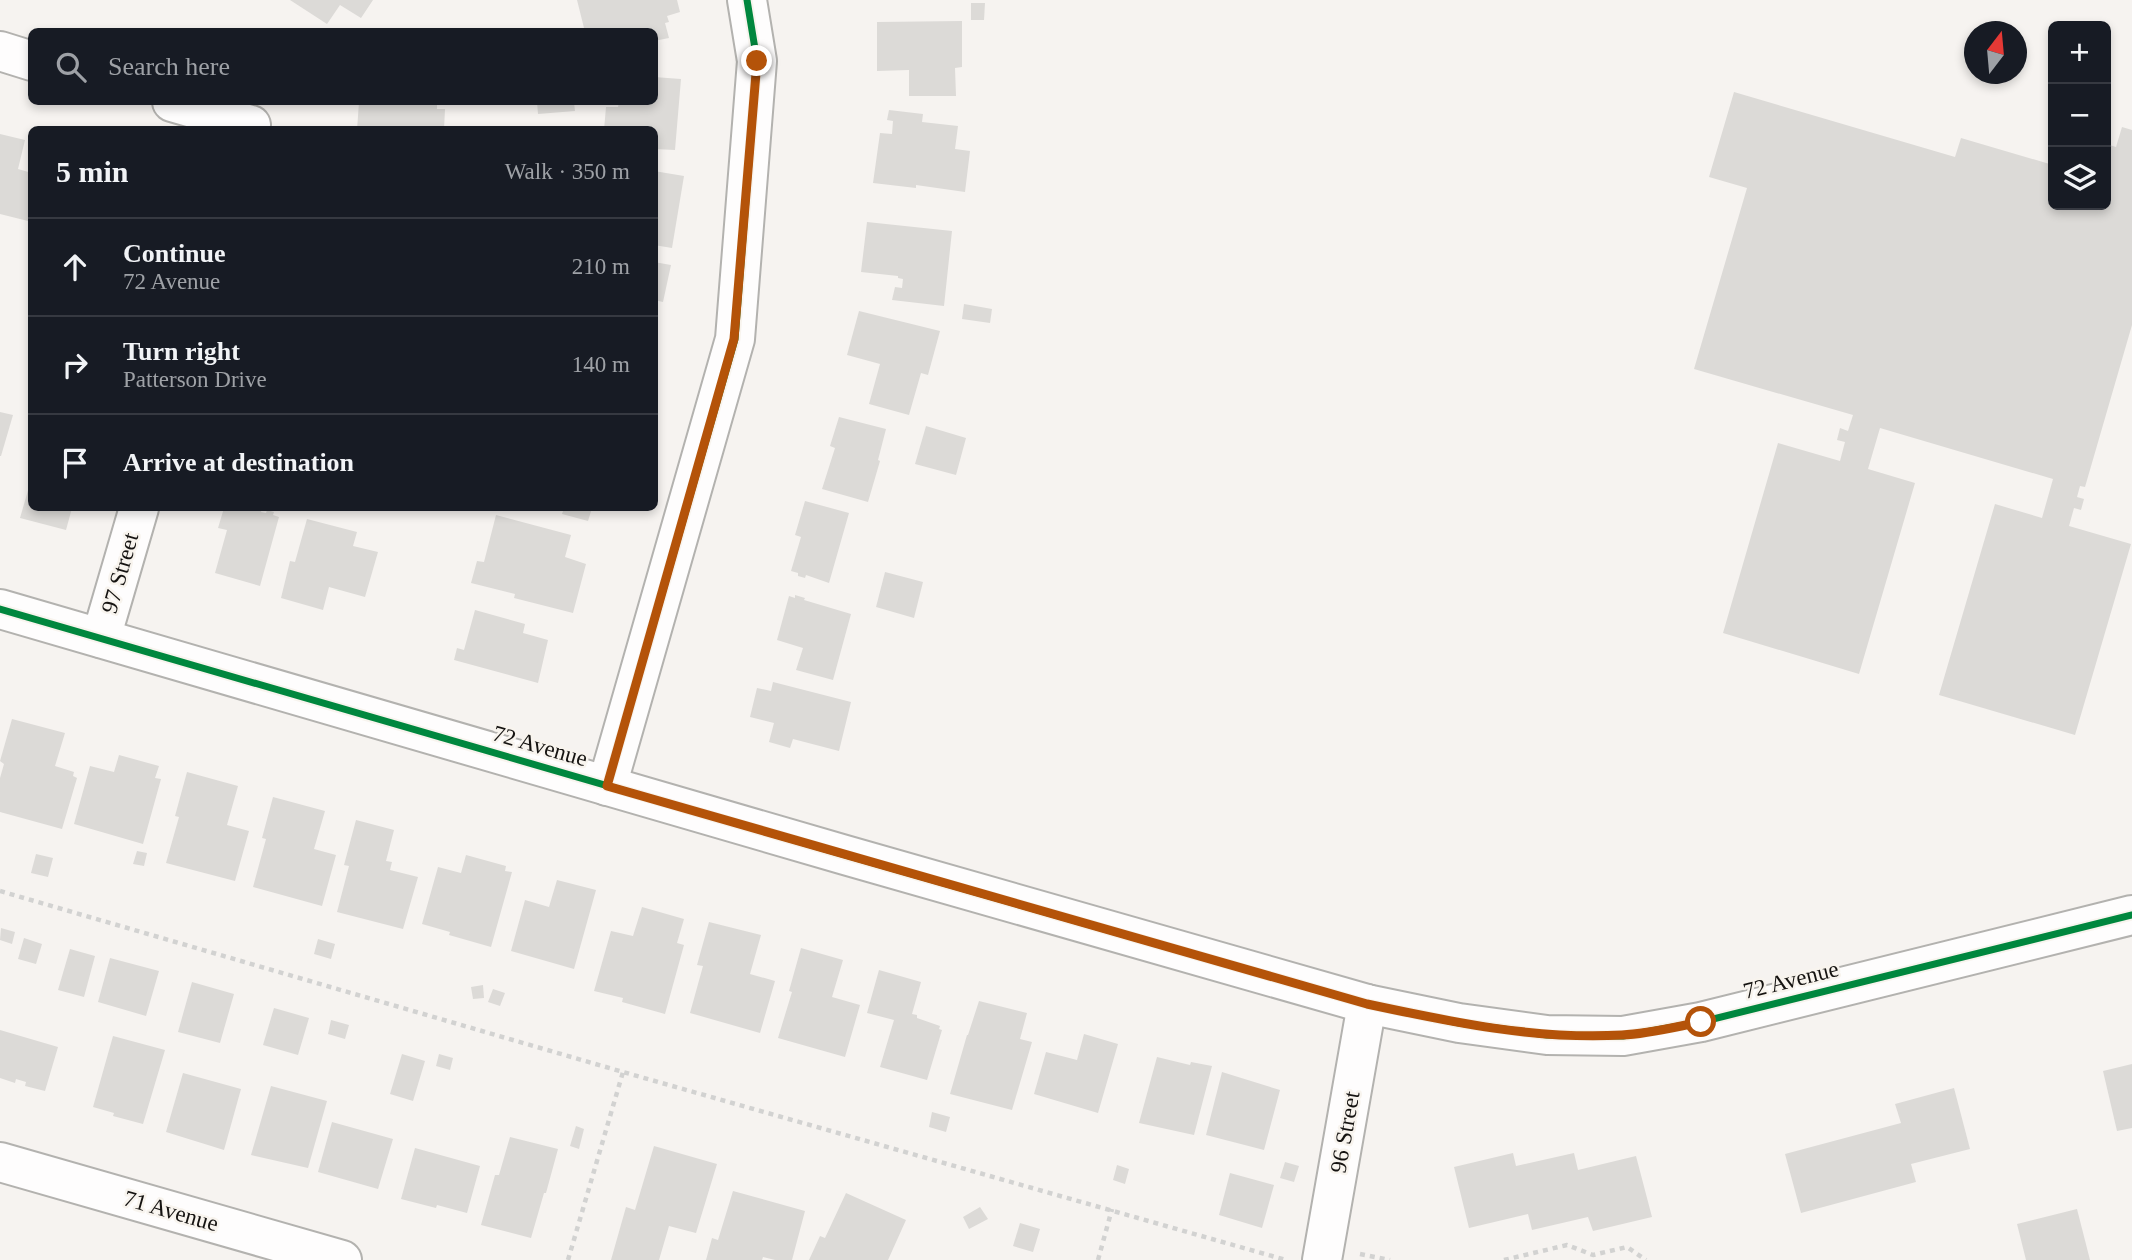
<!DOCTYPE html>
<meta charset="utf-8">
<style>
body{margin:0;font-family:"Times New Roman",serif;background:#20242c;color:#f1f3f6}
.controls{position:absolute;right:21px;top:21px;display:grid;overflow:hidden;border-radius:10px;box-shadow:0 4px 10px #0003}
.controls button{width:63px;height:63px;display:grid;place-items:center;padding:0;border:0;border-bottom:2px solid #363941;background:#171b24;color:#f1f3f6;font:35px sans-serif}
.compass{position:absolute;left:1964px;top:21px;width:63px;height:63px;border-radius:50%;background:#171b24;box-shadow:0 4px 10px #0003;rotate:16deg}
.stop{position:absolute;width:21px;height:21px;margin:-16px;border:5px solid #b45309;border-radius:50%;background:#fff}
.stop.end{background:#b45309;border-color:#fff;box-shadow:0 2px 7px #0008}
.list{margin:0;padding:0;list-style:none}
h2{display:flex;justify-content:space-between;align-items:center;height:91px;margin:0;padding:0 28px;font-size:30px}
h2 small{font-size:23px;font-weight:400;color:#9ea1a6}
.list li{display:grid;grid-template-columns:46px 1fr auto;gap:21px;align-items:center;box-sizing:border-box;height:98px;padding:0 28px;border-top:2px solid #363941}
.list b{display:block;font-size:26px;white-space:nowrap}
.list p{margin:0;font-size:23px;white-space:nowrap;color:#9ea1a6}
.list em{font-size:23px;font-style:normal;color:#9ea1a6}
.icon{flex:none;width:38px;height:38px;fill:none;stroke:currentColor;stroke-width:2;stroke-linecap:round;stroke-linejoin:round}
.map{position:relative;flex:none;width:2132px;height:1260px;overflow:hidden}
.search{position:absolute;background:#171b24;box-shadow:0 4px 10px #0003;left:28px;top:28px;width:630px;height:77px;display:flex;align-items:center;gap:18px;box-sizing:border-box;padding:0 24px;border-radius:10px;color:#9ea1a6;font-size:26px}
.panel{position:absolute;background:#171b24;box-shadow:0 4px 10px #0003;left:28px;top:126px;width:630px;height:385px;border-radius:10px}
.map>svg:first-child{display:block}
.building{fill:#dcdad7}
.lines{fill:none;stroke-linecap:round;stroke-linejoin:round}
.street-casing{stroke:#b3b2af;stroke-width:42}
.secondary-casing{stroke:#b3b2af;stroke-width:42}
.path{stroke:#d2d2d1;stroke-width:4.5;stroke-dasharray:5 5;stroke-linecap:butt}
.street{stroke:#fefdfd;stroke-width:38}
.secondary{stroke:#fefdfd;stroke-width:38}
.cycleway-casing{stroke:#f8f4ee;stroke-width:11}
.cycleway{stroke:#00873e;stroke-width:7}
.route{stroke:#b45309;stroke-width:9}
.labels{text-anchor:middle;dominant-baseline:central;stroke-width:5;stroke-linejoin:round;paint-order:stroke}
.street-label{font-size:23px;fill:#151311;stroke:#f8f4ee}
</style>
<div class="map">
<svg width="2132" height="1260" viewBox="0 0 2132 1260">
<rect width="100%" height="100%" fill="#f6f3f0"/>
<g class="building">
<polygon points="290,0 373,0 361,18 340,5 327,24"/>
<polygon points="577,0 677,0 680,12 667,16 669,22 665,23 669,38 654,41 654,32 585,32"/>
<polygon points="971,3 985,3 984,20 971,20"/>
<polygon points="962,21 962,67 955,68 956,96 909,96 909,70 877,71 877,22"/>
<polygon points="654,77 681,79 675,150 654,149 654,130 604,130 606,107 618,107 619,102 654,102"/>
<polygon points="1734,92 1955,157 1961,138 2053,165 2053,205 2106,205 2106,144 2116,147 2122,127 2132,130 2132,325 2085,487 2080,486 2077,497 2084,499 2081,510 2074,508 2069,526 2131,544 2075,735 1939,695 1995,504 2042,518 2053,479 1880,428 1868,469 1915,483 1859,674 1723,633 1778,443 1840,461 1845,442 1837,440 1840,428 1848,431 1853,415 1694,369 1747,188 1709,177"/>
<polygon points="359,102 437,102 437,109 445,109 444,130 357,130"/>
<polygon points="537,102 574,102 575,111 538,114"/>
<polygon points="889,110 923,114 922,122 958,126 955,149 970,151 965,192 916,185 916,188 873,183 880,133 892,134 893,121 887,120"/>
<polygon points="0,134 25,140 18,169 32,173 32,222 0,214"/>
<polygon points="654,171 684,176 672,248 654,245"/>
<polygon points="867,222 952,231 944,306 892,300 895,287 902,288 903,279 898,278 898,276 861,272"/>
<polygon points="654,262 671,265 663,302 654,300"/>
<polygon points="964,304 992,309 990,323 962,319"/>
<polygon points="859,311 940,331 928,375 921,373 909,415 869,404 880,364 847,355"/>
<polygon points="0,412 13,415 1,456 0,456"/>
<polygon points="839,417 886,429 878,460 880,461 868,502 822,489 835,448 830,446"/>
<polygon points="926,426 966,438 956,475 915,464"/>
<polygon points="31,480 32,508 72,508 66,530 20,518"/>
<polygon points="805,501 849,513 829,583 806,575 805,578 798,576 798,573 791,571 801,537 795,535"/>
<polygon points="224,508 262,508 261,512 266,513 267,510 274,512 273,515 279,517 260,586 215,573 227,530 218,528"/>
<polygon points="551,508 592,508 588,521 562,514 563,511"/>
<polygon points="496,515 571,535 565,557 586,564 573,613 514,598 515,594 471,583 477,561 484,562"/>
<polygon points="307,519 357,532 353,546 378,552 365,597 329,587 323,610 281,598 290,561 295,562"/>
<polygon points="885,572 923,582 914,618 876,607"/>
<polygon points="795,595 805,598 804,600 851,614 833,680 796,670 803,648 777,640 789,596 795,598"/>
<polygon points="475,610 525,624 523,633 548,640 538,683 454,660 457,648 464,650"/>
<polygon points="773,682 851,702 839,751 793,739 790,748 769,742 774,723 750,717 757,688 771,691"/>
<polygon points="12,719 65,733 55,766 74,772 73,776 77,778 62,829 0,812 0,778 4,764 0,761"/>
<polygon points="119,755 159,766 155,778 161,779 143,844 74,824 90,766 114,772"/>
<polygon points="187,772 238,786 227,825 249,831 235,881 166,863 179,817 175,816"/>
<polygon points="273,797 325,811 314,849 336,855 322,906 253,887 266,839 262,838"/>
<polygon points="356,820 394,830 386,861 392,862 390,870 418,877 403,929 337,912 349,866 344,865"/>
<polygon points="137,851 147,853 144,866 133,864"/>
<polygon points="36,854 53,858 48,877 31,873"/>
<polygon points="466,855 506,866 505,871 512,872 491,947 449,935 450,932 422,924 438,867 461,873"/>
<polygon points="557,880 596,890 574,969 511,951 525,900 549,907"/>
<polygon points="642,907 684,919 677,943 684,945 665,1014 622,1002 623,998 594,991 611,931 633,936"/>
<polygon points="709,922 761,935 750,974 775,981 760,1033 690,1013 703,966 697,965"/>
<polygon points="1,928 15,932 12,944 0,940"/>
<polygon points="24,938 42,944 36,964 18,959"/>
<polygon points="318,939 335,944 331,959 314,954"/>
<polygon points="801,948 843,960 832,997 860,1005 845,1057 778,1038 792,992 789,991"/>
<polygon points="70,949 95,956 84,997 58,990"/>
<polygon points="110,958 159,971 146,1016 98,1002"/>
<polygon points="879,970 921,982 912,1014 917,1015 917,1018 940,1026 939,1029 942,1030 927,1080 880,1067 894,1020 867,1013"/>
<polygon points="192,982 234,994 220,1043 178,1032"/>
<polygon points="483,985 484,998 473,999 471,987"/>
<polygon points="493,989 505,993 500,1006 488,1002"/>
<polygon points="979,1001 1027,1013 1020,1039 1032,1042 1012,1110 950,1094 967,1035 968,1035"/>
<polygon points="274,1008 309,1018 298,1055 263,1045"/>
<polygon points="331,1020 349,1025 345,1039 328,1034"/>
<polygon points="0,1030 58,1047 45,1091 25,1086 26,1082 16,1079 15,1083 0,1078"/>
<polygon points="1084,1034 1118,1044 1098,1113 1034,1094 1046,1052 1077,1060"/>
<polygon points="113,1036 165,1050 143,1124 113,1116 114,1113 93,1107"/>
<polygon points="402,1054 425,1061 413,1101 390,1094"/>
<polygon points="439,1054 453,1058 450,1070 436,1066"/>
<polygon points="1157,1057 1190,1065 1191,1062 1212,1066 1194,1135 1139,1123"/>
<polygon points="2132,1064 2132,1128 2117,1131 2103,1071"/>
<polygon points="1222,1072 1280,1090 1264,1150 1206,1135"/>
<polygon points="183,1073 241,1089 224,1150 166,1132"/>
<polygon points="271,1086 327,1101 308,1168 251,1155"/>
<polygon points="1954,1088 1970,1149 1911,1164 1916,1182 1801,1213 1785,1154 1901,1123 1895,1104"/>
<polygon points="932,1112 950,1117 946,1132 929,1127"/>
<polygon points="332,1122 393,1139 378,1189 318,1172"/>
<polygon points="576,1126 584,1129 579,1149 570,1146"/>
<polygon points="510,1137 558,1149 546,1193 544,1193 531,1238 481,1225 495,1175 499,1175"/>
<polygon points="654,1146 717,1164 696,1233 669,1226 659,1260 611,1260 626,1207 635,1210"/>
<polygon points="415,1148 480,1166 467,1213 437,1205 436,1208 401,1199"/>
<polygon points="1513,1153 1516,1166 1574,1153 1578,1170 1636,1156 1652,1217 1593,1231 1588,1217 1532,1230 1528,1214 1469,1228 1454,1167"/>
<polygon points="1285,1162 1299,1166 1294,1182 1280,1178"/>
<polygon points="1117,1165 1129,1169 1125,1184 1113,1180"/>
<polygon points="1230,1173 1274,1185 1262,1228 1219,1215"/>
<polygon points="733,1191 805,1211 792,1260 775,1260 763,1257 762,1260 706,1260 712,1238 718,1240"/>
<polygon points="846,1193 906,1220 888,1260 809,1260 820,1236 825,1238"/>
<polygon points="980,1207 988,1219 969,1229 963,1217"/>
<polygon points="2077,1209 2090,1260 2026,1260 2017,1224"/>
<polygon points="1020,1223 1040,1229 1033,1252 1013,1246"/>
</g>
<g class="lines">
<g class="street-casing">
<g id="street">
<polyline points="0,51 32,61"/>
<polyline points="172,102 251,125 249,130"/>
<polyline points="101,638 139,508"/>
<polyline points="0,1162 342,1260"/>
<polyline points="1322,1260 1367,1004"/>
</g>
</g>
<g class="secondary-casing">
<g id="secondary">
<polyline points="0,609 845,855 1367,1004 1459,1023 1547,1035 1623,1036 1701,1022 2132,915"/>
<polyline points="607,786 735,339 757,61 747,0"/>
</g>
</g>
<g class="path">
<polyline points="0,891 623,1072 1286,1260"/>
<polyline points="1360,1254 1390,1260"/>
<polyline points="568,1260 623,1072"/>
<polyline points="1098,1260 1112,1209"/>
<polyline points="1504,1260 1567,1245 1593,1255 1627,1247 1646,1260"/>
</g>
<use href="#street" class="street"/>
<use href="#secondary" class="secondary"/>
<g class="cycleway-casing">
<g id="cycleway">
<polyline points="0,609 845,855 1367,1004 1459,1023 1547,1035 1623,1036 1701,1022 2132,915"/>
<polyline points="607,786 735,339 757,61 747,0"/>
</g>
</g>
<use href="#cycleway" class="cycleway"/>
</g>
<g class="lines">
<path class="route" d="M757,61L734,339L607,786L1367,1004C1451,1022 1536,1040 1622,1035C1648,1034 1675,1027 1701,1022"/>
</g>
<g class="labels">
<g class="street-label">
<text transform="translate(120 573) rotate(-74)">97 Street</text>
<text transform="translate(540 746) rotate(16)">72 Avenue</text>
<text transform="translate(1791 980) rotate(-14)">72 Avenue</text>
<text transform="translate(1345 1132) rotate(-80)">96 Street</text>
<text transform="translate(171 1211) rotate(16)">71 Avenue</text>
</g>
</g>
</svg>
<div class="controls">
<button>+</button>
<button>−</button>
<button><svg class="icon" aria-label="layers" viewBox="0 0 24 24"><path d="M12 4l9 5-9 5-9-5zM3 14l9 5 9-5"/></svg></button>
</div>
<svg class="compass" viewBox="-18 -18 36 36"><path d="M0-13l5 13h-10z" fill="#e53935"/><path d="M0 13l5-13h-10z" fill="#9ea1a6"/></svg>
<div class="stop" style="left:1701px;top:1022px"></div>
<div class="stop end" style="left:757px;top:61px"></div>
<div class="search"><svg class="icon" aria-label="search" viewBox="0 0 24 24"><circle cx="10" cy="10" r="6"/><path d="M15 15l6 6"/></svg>Search here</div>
<section class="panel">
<h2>5 min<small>Walk · 350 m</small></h2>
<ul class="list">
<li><svg class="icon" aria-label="ahead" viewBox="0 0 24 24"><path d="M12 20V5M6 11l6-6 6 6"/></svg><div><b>Continue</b><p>72 Avenue</p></div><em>210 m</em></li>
<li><svg class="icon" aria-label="right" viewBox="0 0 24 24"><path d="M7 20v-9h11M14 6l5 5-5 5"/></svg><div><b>Turn right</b><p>Patterson Drive</p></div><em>140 m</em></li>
<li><svg class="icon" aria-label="arrive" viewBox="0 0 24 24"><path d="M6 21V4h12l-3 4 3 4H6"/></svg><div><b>Arrive at destination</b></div></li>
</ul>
</section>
</div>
